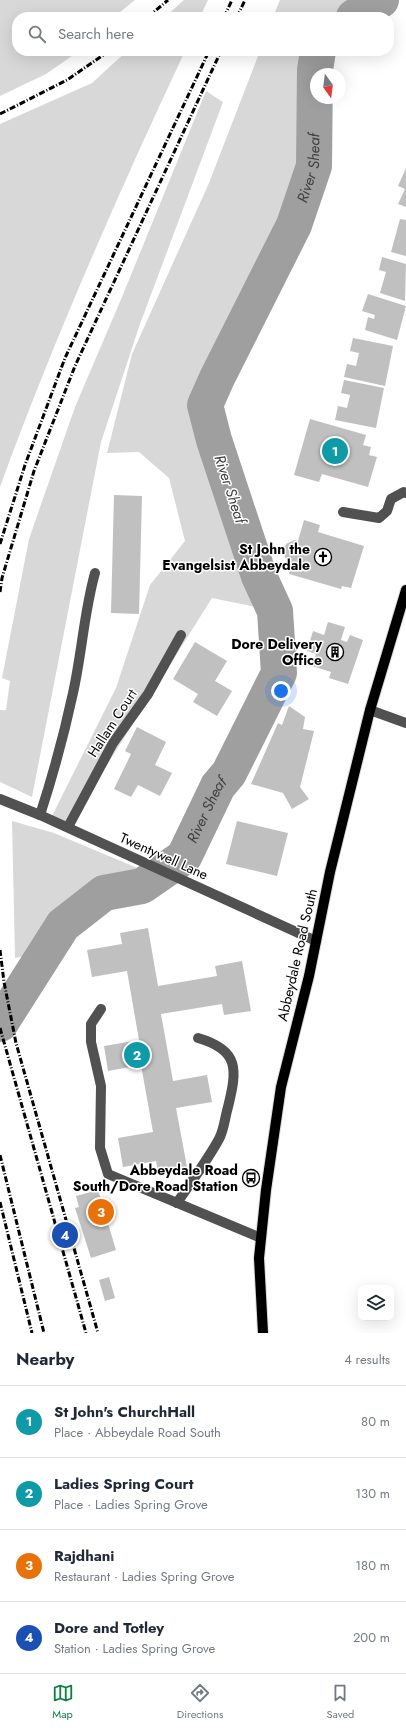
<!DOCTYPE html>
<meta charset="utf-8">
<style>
body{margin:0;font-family:Jost,sans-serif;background:#f2f2f3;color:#1f2937}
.controls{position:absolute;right:12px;bottom:12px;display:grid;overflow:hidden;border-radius:8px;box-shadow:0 4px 16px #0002}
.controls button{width:36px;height:36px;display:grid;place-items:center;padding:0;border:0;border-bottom:1px solid #e0e1e3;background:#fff;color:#1f2937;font:20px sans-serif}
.compass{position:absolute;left:310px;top:68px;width:36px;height:36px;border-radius:50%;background:#fff;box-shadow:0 4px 16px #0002;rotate:166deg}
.you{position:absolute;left:281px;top:691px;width:14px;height:14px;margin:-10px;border:3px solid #fff;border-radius:50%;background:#1a73e8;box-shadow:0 0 0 6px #1a73e833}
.badge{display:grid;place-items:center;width:26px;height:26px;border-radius:50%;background:#0b8043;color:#fff;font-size:13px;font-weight:700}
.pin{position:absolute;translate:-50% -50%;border:2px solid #fff;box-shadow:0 1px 4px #0006}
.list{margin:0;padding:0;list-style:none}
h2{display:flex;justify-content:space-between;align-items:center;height:52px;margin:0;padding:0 16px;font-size:17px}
h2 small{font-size:13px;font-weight:400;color:#747a83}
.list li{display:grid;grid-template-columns:26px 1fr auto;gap:12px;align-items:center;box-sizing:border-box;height:72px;padding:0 16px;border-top:1px solid #e0e1e3}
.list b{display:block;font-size:15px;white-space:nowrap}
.list p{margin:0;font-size:13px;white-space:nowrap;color:#747a83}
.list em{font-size:13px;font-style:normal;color:#747a83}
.icon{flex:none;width:22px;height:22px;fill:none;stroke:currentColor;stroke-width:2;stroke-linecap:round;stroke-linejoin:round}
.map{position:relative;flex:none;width:406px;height:1333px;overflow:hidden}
.search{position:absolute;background:#fff;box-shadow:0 4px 16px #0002;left:12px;right:12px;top:12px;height:44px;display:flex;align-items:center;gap:10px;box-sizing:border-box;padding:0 14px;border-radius:16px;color:#747a83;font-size:15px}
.sheet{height:340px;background:#fff}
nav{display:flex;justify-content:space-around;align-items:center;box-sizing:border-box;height:56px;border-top:1px solid #e0e1e3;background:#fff;font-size:11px;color:#747a83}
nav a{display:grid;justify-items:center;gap:2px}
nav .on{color:#0b8043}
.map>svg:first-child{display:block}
.green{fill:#d8d8d8}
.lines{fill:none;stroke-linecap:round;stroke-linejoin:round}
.river{stroke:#9f9f9f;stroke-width:36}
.building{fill:#c0c0c0}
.major-casing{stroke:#dbdbdb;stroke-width:12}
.minor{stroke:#515151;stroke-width:10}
.major{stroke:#000;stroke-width:10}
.rail{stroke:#000;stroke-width:3;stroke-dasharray:6 2 1 2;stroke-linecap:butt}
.labels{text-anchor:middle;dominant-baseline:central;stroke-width:3;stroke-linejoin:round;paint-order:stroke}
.poi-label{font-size:14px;font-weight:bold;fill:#000;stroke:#fff;text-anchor:end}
.street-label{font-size:14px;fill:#000;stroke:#fff}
.water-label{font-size:15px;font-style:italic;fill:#404040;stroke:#fff}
</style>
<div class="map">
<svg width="406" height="1333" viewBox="0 0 406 1333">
<rect width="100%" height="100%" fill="#fff"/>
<g class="green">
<polygon points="0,0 135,0 114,17 17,17 17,51 79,51 46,74 0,96"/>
<polygon points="184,0 208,0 200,17 165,17"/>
<polygon points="280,0 381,0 354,17 273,17"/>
<path d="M127,51H185C118,194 54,339 0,487V124L92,83Z"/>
<polygon points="260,51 318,51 315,70 314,166 294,225 217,378 205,405 259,576 275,611 212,598 68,827 50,820 116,688 150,585 185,541 169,478 139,452 107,453 132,354 209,183"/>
<polygon points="206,91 223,102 140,324 101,442 32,797 0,782 0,710 6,710 10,681 2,678 29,539 75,407 122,297"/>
<polygon points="12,821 54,833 147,872 142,886 104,893 63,925 46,952 15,958"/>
</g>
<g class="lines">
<g class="river">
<polyline points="354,17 381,0"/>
<path id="s1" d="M0,1024L63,925L104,893L142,886L184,857L218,786L229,773L279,673L275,611L259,576L214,440L205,405L217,378L294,225L314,166L315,70L318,51"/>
</g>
</g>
<g class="building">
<polygon points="406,168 406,207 398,204 405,189 398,186"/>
<polygon points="400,219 406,220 406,256 391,252"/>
<polygon points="382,257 406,264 405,301 380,293 386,272 379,270"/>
<polygon points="368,294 406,306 397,340 365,330 368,317 374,319 375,315 362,311"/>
<polygon points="353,338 393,346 385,386 344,377 347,364 356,366 359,353 350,351"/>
<polygon points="344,380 384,388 376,428 335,420 338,406 347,408 350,395 341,393"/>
<polygon points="310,419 366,435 363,445 371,447 369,455 377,457 368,487 322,474 319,482 294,475"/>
<polygon points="114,495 142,496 139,614 111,613"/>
<polygon points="304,520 320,525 318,532 364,546 351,588 342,586 341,589 289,574 292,563 287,561 283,553 286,544 294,540 298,541"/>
<polygon points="328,622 345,627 341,640 347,642 350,635 363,640 348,684 329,678 331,672 312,666 316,654 307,651 313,631 324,635"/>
<polygon points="195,642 227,661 215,681 232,691 217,716 193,702 198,694 173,679"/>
<polygon points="289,706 305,717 303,729 314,731 300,787 309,799 292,809 283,793 251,784 278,723 282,725"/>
<polygon points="137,727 166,742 155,765 172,773 160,796 138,785 131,797 114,789 131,754 125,751"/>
<polygon points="237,821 288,833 277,876 226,864"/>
<polygon points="148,928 158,986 217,976 215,966 242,961 251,1011 224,1015 222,1004 161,1014 173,1081 207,1075 212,1102 176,1108 187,1167 158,1172 156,1161 123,1167 118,1138 153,1132 141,1065 108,1071 104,1046 139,1040 127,971 92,977 87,950 122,944 120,933"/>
<polygon points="98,1190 116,1250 91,1258 75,1208 79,1207 76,1196"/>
<polygon points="109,1277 115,1298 105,1301 99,1280"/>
</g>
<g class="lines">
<g class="major-casing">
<polyline id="major" points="263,1333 259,1258 266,1190 281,1087 309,976 330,872 370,710 406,590"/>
</g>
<g class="minor">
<polyline points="343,512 379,518 387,511 391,499 404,492 406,493"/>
<polyline points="370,710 406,723"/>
<polyline points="0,799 40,815 316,941"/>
<path d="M40,815C53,775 64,735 73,693C82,653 84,612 95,573"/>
<polyline points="68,827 113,743 148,694 181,635"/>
<polyline points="101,1009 91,1024 91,1042 101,1086 100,1148 108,1174 261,1238"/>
<path d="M177,1203C191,1182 207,1161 219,1139C224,1130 225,1117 228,1107C237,1070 240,1050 198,1038"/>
</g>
<use href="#major" class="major"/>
<g class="rail">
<polyline points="148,17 168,0"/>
<polyline points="224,17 232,0"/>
<polyline points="237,17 245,0"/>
<polyline points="0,114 67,80 109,51"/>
<polyline points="0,544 25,465 65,358 209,51"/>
<polyline points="0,592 2,578 34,471 75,366 221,51"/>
<polyline points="0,950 4,982 16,1043 98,1333"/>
<polyline points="0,1028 86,1333"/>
<polyline points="0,1155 44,1333"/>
<polyline points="0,1202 32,1333"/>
</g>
</g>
<defs>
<g id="church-ring" transform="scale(0.9)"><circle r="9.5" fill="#fff" stroke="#000" stroke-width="1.5"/><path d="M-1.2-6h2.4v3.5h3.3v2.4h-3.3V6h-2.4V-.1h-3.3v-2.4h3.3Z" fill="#000"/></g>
<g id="building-ring" transform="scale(0.9)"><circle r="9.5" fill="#fff" stroke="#000" stroke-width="1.5"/><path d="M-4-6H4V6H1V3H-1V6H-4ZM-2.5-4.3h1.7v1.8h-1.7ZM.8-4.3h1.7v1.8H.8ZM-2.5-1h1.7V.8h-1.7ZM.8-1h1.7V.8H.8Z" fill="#000"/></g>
<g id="bus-ring" transform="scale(0.9)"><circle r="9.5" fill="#fff" stroke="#000" stroke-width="1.5"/><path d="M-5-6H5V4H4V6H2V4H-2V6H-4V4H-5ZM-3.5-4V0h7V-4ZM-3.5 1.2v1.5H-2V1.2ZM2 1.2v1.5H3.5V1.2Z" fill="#000"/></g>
</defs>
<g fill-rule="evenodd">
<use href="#church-ring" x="323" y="557"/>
<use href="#building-ring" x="335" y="652"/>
<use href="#bus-ring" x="251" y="1178"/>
</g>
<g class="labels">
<g class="poi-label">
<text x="310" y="549">St John the<tspan x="310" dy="16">Evangelsist Abbeydale</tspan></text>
<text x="322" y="644">Dore Delivery<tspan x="322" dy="16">Office</tspan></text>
<text x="238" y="1170">Abbeydale Road<tspan x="238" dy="16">South/Dore Road Station</tspan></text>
</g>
<g class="street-label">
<text transform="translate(112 723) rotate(-57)">Hallam Court</text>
<text transform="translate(164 856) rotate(24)">Twentywell Lane</text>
<text transform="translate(297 955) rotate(-77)">Abbeydale Road South</text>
</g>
<g class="water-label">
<text stroke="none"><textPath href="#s1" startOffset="1007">River Sheaf</textPath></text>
<text transform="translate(230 489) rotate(72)">River Sheaf</text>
<text stroke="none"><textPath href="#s1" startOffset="311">River Sheaf</textPath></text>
</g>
</g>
</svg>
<div class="controls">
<button><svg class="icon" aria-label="layers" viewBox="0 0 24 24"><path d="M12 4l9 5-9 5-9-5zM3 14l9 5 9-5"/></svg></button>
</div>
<svg class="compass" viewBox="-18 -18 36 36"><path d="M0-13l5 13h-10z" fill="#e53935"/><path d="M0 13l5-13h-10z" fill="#747a83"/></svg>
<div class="you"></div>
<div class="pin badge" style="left:335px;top:451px;background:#0f9aa8">1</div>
<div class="pin badge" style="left:137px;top:1055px;background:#0f9aa8">2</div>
<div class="pin badge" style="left:101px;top:1212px;background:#e8710a">3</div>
<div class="pin badge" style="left:65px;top:1235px;background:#1a4fb4">4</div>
<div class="search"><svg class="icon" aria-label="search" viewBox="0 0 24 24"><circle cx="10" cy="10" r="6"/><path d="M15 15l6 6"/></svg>Search here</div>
</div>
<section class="sheet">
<h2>Nearby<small>4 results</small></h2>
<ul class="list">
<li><span class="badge" style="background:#0f9aa8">1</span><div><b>St John's ChurchHall</b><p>Place · Abbeydale Road South</p></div><em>80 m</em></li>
<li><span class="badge" style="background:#0f9aa8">2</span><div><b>Ladies Spring Court</b><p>Place · Ladies Spring Grove</p></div><em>130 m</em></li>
<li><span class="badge" style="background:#e8710a">3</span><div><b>Rajdhani</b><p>Restaurant · Ladies Spring Grove</p></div><em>180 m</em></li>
<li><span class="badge" style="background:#1a4fb4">4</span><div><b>Dore and Totley</b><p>Station · Ladies Spring Grove</p></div><em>200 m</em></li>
</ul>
</section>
<nav>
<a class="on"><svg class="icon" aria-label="map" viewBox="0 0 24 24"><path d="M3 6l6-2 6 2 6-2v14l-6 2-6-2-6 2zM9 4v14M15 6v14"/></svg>Map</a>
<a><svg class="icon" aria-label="directions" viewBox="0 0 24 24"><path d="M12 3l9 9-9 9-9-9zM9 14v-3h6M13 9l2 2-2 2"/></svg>Directions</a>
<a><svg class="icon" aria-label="saved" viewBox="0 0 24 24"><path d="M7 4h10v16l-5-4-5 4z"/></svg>Saved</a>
</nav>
